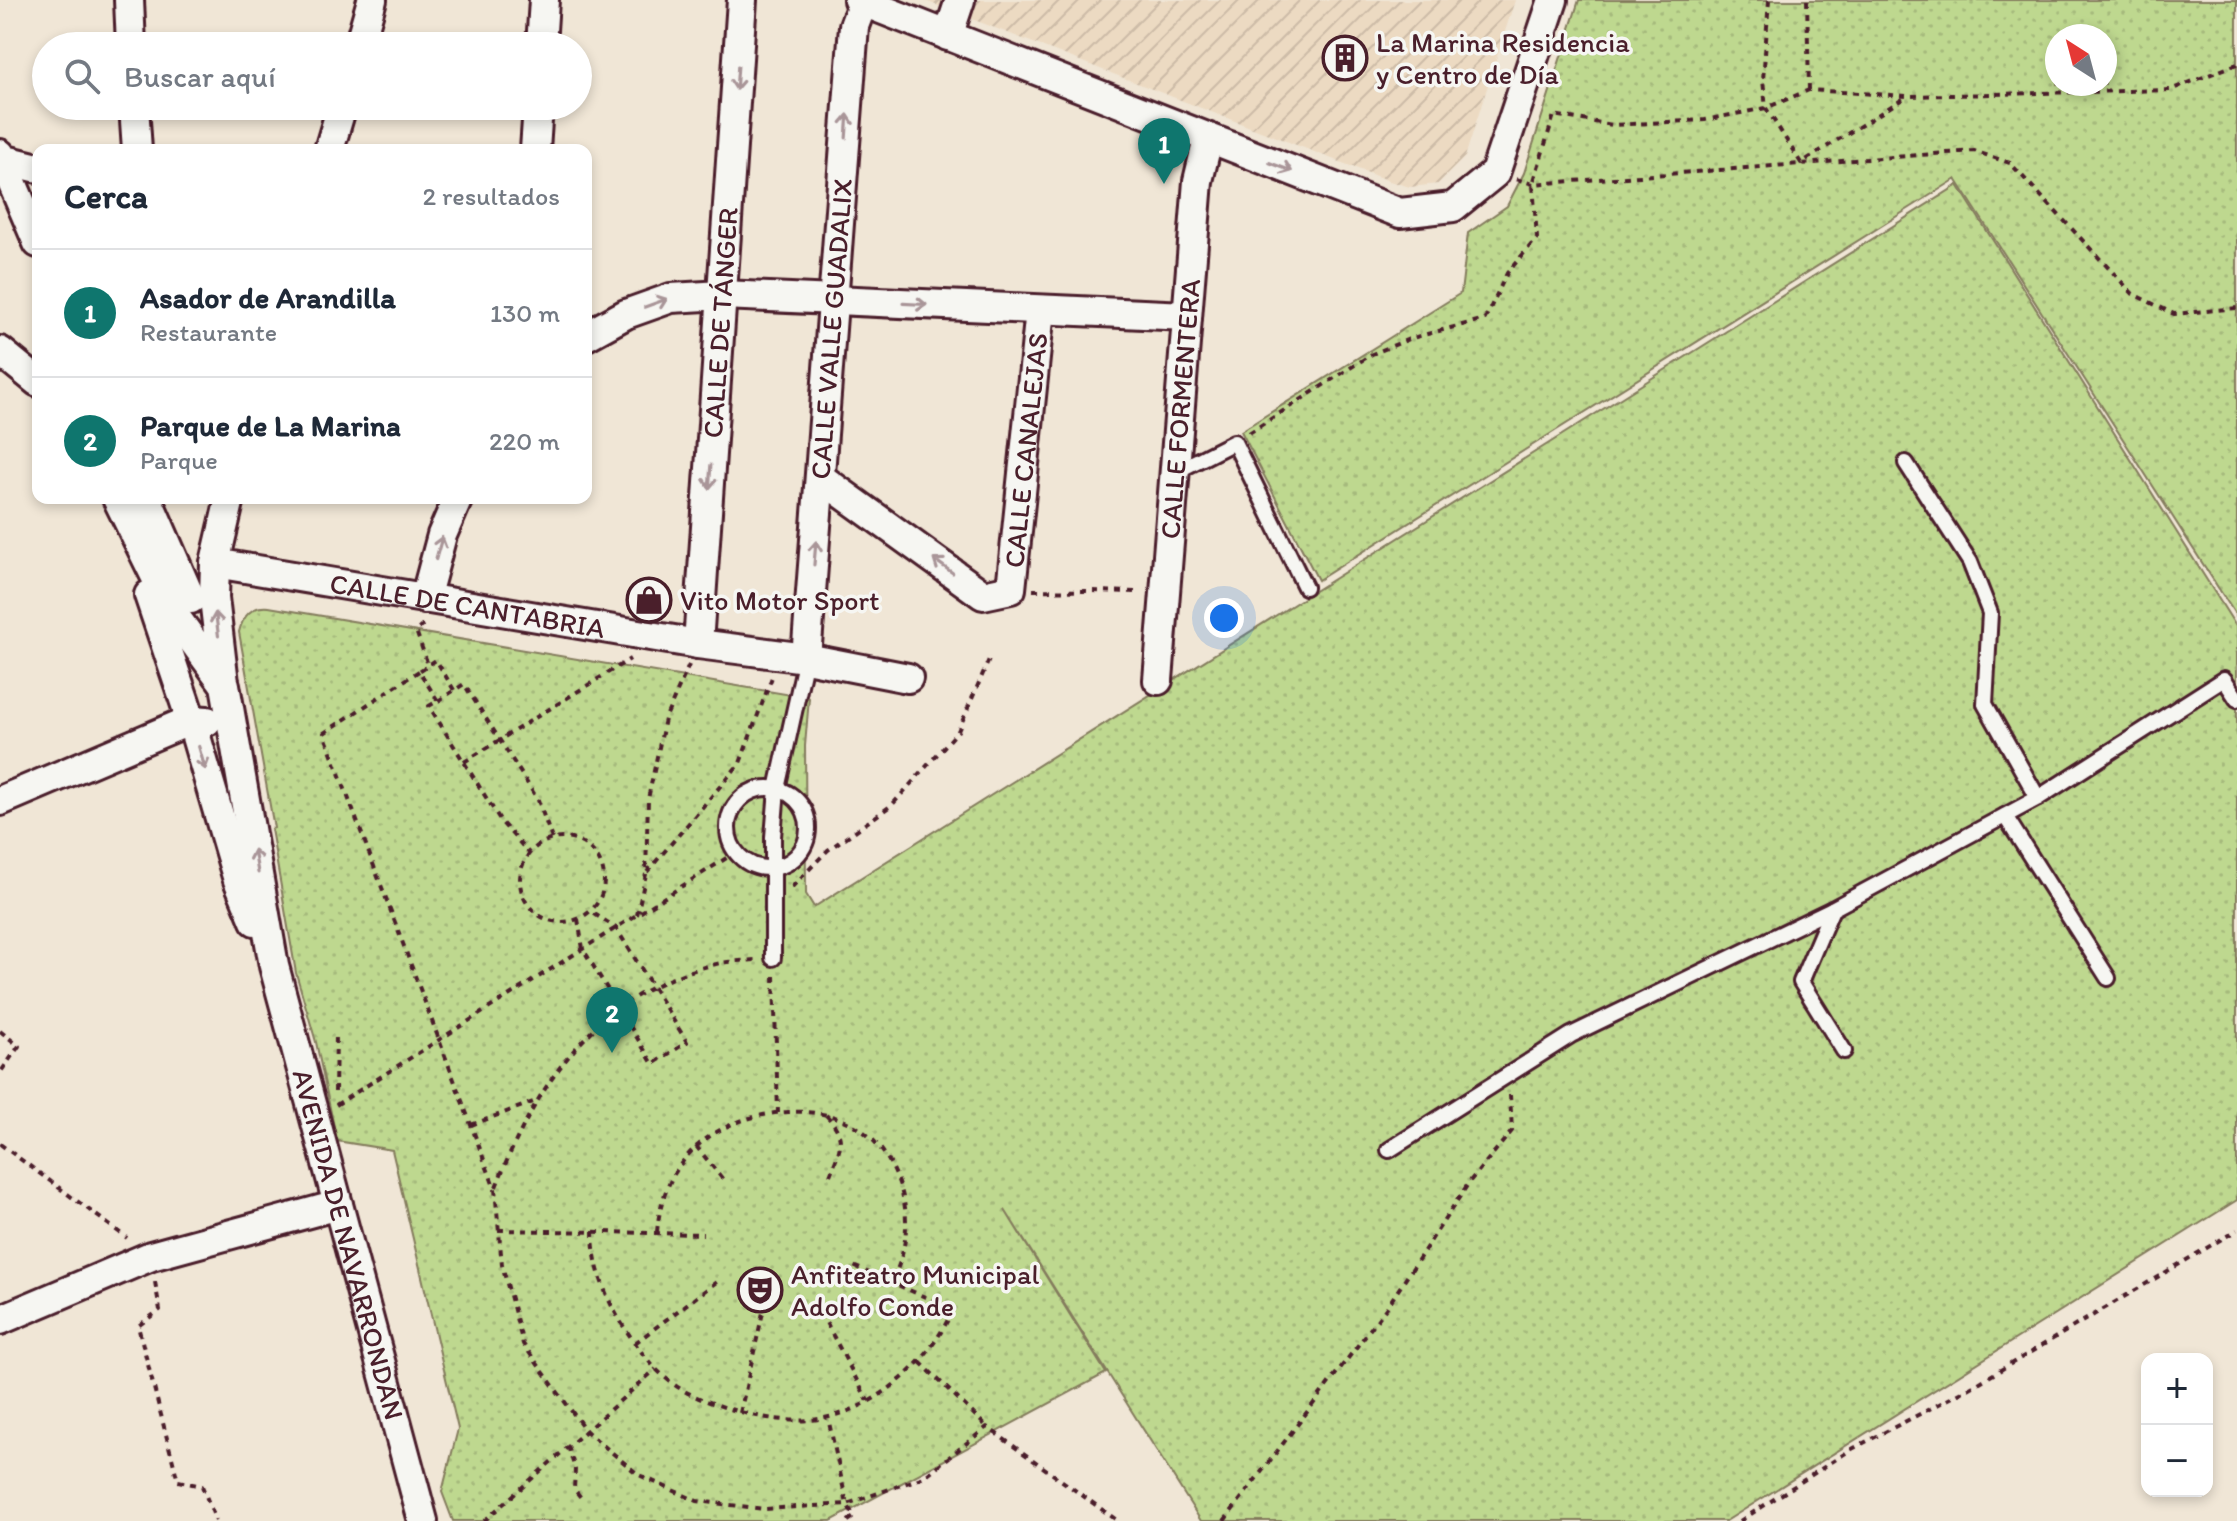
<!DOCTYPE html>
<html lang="es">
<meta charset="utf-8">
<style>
body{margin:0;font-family:Itim,sans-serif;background:#f6f6f7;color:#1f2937}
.controls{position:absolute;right:24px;bottom:24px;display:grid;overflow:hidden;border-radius:16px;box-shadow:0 4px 12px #0003}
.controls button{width:72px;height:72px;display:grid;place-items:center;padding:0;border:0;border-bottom:2px solid #e0e1e3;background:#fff;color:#1f2937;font:40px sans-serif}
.compass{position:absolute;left:2045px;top:24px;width:72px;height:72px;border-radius:50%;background:#fff;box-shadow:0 4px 12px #0003;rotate:324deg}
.you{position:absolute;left:1224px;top:618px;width:28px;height:28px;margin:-20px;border:6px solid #fff;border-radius:50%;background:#1a73e8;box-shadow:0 0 0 12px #1a73e833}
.badge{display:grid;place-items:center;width:52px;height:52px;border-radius:50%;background:#0f766e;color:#fff;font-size:26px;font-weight:700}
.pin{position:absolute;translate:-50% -66px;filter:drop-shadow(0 2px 4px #0008)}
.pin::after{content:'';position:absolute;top:42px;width:28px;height:24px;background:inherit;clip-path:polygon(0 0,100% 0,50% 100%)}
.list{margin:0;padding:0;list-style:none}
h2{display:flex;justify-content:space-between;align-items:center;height:104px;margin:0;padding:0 32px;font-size:34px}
h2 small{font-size:26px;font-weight:400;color:#747a83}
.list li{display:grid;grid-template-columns:52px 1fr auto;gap:24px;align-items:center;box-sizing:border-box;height:128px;padding:0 32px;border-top:2px solid #e0e1e3}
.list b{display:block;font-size:30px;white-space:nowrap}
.list p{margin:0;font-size:26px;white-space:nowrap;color:#747a83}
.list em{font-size:26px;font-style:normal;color:#747a83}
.icon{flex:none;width:44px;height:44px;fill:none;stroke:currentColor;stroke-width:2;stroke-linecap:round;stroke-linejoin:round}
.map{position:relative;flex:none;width:2237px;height:1521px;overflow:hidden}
.search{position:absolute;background:#fff;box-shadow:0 4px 12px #0003;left:32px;top:32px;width:560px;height:88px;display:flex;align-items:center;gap:20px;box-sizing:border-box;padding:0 28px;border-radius:44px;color:#747a83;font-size:30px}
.panel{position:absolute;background:#fff;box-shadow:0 4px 12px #0003;left:32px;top:144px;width:560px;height:360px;border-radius:16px}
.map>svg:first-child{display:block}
.industrial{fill:url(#industrial-furrows)}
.park{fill:url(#park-dots);stroke:#847c5d;stroke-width:2;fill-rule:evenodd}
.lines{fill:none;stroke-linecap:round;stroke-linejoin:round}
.lane-casing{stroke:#4a1f2b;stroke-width:20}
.street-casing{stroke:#4a1f2b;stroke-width:34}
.path{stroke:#4a1f2b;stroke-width:4;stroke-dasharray:6 6;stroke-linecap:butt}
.lane{stroke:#f6f6f2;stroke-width:14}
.street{stroke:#f6f6f2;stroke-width:28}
.oneway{stroke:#a99598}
.labels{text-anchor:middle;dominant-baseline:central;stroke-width:7;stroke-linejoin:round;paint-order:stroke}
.poi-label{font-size:28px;fill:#4a1f2b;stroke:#f6f6f2;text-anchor:start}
.street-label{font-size:28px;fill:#4a1f2b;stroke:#f6f6f2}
</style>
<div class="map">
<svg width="2237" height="1521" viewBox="0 0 2237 1521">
<defs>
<pattern id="industrial-furrows" width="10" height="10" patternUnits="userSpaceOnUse" patternTransform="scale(2)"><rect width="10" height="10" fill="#ecdac2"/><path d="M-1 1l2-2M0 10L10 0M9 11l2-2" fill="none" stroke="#ccbba7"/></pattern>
<pattern id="park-dots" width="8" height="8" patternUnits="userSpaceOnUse" patternTransform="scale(2)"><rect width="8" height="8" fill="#bed88f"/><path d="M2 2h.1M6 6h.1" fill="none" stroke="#a5b97c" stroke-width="1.8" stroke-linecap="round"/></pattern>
</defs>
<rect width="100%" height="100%" fill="#f0e6d6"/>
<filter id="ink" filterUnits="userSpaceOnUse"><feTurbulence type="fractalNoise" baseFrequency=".0125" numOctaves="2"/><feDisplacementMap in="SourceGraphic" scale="16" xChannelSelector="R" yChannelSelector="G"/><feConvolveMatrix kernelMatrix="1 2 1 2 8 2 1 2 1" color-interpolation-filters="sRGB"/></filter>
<g filter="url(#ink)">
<polygon class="industrial" points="923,0 1515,0 1465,157 1438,184 1410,187 1389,181"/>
<g class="park">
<path d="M1579,0H2237V617L1956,179L1318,580L1241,431L1461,293L1468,233L1507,206L1524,173ZM2105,36V84H2057V36Z"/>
<path d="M1958,185L2237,628V1200L1726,1521H1201L1005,1210L1106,1373L831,1521H453L442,1492L458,1429L392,1150L337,1141L316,1042L296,973L271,829L274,828L239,632C243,616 252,605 269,607L809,698L805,746L806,894L814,907Z"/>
</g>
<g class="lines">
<g class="lane-casing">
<g id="lane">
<polyline points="1906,463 1970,562 1990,613 1985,704 2038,798"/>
<polyline points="1175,472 1234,442 1305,587"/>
<circle cx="768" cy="828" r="40"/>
<polyline points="2005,816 2108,978"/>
<polyline points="1832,909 1801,982 1844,1051"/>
<polyline points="773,958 773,837 777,789 806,658"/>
<polyline points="1389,1150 1571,1035 1832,909 2038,798 2224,679 2237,699"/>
</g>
</g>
<g class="street-casing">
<g id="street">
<polyline points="129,0 131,46"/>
<polyline points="858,0 1400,213 1453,207 1495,173 1553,0"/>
<polyline points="948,36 960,0"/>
<polyline points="359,46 372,0"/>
<polyline points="541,46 544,0"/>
<polyline points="134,106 137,150"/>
<polyline points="329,150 342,106"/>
<polyline points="535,150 538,106"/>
<polyline points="0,154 38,243"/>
<polyline points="2,159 38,168"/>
<polyline points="586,336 626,314 671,298 723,295 1187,316"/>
<polyline points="0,351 38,382"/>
<path id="s1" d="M821,478L983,595L1011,589L1040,310"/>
<path id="s2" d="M117,498L175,616L225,685L274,966L423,1521"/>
<polyline points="147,498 191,599"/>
<path id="s3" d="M215,563L698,644L806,658L908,678"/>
<polyline points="149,595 192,723 238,880 255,921"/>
<polyline points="425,599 442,535 458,498"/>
<path id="s4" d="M698,644L742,0"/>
<path id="s5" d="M806,658L854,26L863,2"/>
<path id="s6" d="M1158,680L1198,181L1208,139"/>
<polyline points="224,683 214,598 215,563 230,498"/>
<polyline points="0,801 191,720 207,721"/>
<polyline points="0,1320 151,1256 338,1205"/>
</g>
</g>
<g class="path">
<polyline points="1769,0 1763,80 1766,108 1801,163 1906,97"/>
<polyline points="1807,0 1809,90"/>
<polyline points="1516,179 1533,184 1974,151 2010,163 2133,294 2174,314 2237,308"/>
<polyline points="1249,433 1372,354 1412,338 1485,319 1507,273 1537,238 1533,184 1554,115 1613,125 1705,120 1766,108 1809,90 1908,96 2170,90 2237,64"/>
<polyline points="1033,590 1140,592"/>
<polyline points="423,625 416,631 428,665"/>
<polyline points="419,671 324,733 495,1189 502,1265 523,1344 586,1431 639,1475 697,1501 765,1509 847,1504 828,1418"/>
<polyline points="454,690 436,660 419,671 438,701 429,706 502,823 529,853"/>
<polyline points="438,701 464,684 538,800 552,839"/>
<polyline points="464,762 630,659"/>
<circle cx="562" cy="880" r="42"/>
<polyline points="647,872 740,763 772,677"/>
<polyline points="792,887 828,850 892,805 958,731 991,655"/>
<polyline points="637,915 646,874 648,799 665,719 689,665"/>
<polyline points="578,919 583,949 653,1064 687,1042 616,928 590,911"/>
<polyline points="774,976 778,1113"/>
<polyline points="0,1031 19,1046 0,1073"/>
<polyline points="335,1092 336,1035"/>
<polyline points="336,1105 736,852"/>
<path d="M826,1115C848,1138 840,1149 830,1175"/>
<polyline points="471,1125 536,1101"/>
<polyline points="0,1144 127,1238"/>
<polyline points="696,1146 725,1182"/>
<path d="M496,1187C537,1082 598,993 712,965C726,961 741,961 755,960"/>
<polyline points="498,1230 703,1234"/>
<path d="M593,1231C593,1267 607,1303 628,1333C640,1351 654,1370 672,1383C688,1395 708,1402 727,1408C758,1418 796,1425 829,1417C883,1404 931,1360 953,1309L851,1265"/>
<path d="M657,1232C663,1157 716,1116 788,1112C847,1109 886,1136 902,1193C910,1223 906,1255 891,1282"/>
<polyline points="155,1282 160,1310 138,1326 178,1481 202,1486 216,1521"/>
<polyline points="815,1302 868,1401"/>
<polyline points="635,1343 719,1280"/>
<polyline points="920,1362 987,1427"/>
<polyline points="740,1413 764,1308"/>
<polyline points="568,1446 575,1469 574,1489 583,1500"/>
<polyline points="484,1521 656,1369"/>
<polyline points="848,1521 854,1517 847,1504 924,1477 987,1427 1118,1521"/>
<polyline points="1224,1521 1387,1307 1470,1181 1512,1131 1510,1095"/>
<polyline points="1740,1521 1852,1449 1970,1388 2237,1230"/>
</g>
<use href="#lane" class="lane"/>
<use href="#street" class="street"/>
</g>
<defs><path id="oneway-shaft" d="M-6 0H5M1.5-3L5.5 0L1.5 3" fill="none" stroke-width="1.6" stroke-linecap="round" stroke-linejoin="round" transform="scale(2)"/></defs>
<g class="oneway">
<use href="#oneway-shaft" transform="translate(737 78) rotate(94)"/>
<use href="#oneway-shaft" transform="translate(847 126) rotate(-86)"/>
<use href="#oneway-shaft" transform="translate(1281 167) rotate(21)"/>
<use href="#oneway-shaft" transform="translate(656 303) rotate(-20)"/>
<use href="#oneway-shaft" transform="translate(915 304) rotate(3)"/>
<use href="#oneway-shaft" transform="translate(710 477) rotate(94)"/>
<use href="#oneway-shaft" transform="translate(439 548) rotate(-74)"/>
<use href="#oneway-shaft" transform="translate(815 553) rotate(-85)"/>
<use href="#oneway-shaft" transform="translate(943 566) rotate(-144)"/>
<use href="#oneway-shaft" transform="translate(217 624) rotate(-97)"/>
<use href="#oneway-shaft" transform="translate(202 758) rotate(74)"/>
<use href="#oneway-shaft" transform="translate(256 861) rotate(-100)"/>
</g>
</g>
<defs>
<g id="building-ring" transform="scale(2.3)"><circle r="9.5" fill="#f6f6f2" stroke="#4a1f2b" stroke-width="1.5"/><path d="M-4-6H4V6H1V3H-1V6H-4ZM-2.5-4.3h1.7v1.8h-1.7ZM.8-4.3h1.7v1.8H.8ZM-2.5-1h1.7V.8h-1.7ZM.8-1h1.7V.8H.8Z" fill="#4a1f2b"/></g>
<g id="shop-ring" transform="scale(2.3)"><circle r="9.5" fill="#f6f6f2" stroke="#4a1f2b" stroke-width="1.5"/><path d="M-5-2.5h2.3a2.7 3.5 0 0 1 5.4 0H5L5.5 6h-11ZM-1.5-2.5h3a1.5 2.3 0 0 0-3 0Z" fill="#4a1f2b"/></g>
<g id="theatre-ring" transform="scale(2.3)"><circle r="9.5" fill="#f6f6f2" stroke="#4a1f2b" stroke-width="1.5"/><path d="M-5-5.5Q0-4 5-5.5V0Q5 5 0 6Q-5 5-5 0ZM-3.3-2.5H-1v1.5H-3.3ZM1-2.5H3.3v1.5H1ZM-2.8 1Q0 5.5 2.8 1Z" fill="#4a1f2b"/></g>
</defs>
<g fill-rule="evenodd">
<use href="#building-ring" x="1345" y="58"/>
<use href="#shop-ring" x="649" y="600"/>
<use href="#theatre-ring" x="760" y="1290"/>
</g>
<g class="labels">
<g class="poi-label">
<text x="1376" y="42">La Marina Residencia<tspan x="1376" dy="32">y Centro de Día</tspan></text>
<text x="680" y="600">Vito Motor Sport</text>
<text x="791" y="1274">Anfiteatro Municipal<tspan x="791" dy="32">Adolfo Conde</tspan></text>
</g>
<g class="street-label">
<text stroke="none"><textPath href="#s4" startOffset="322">CALLE DE TÁNGER</textPath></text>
<text stroke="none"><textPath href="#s5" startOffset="330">CALLE VALLE GUADALIX</textPath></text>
<text stroke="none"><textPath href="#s6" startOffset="272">CALLE FORMENTERA</textPath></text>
<text stroke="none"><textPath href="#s1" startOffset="368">CALLE CANALEJAS</textPath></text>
<text stroke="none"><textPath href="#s3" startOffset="256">CALLE DE CANTABRIA</textPath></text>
<text stroke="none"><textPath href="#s2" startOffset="790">AVENIDA DE NAVARRONDÁN</textPath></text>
</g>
</g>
</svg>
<div class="controls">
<button>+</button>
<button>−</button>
</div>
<svg class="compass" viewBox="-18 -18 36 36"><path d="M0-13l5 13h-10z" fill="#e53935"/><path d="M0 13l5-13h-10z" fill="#747a83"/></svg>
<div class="you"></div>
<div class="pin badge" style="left:1164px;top:184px">1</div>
<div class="pin badge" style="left:612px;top:1053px">2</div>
<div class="search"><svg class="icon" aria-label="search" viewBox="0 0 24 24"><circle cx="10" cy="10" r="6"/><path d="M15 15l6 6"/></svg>Buscar aquí</div>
<section class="panel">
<h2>Cerca<small>2 resultados</small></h2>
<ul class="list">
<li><span class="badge">1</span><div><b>Asador de Arandilla</b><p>Restaurante</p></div><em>130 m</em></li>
<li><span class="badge">2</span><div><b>Parque de La Marina</b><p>Parque</p></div><em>220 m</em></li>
</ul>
</section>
</div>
